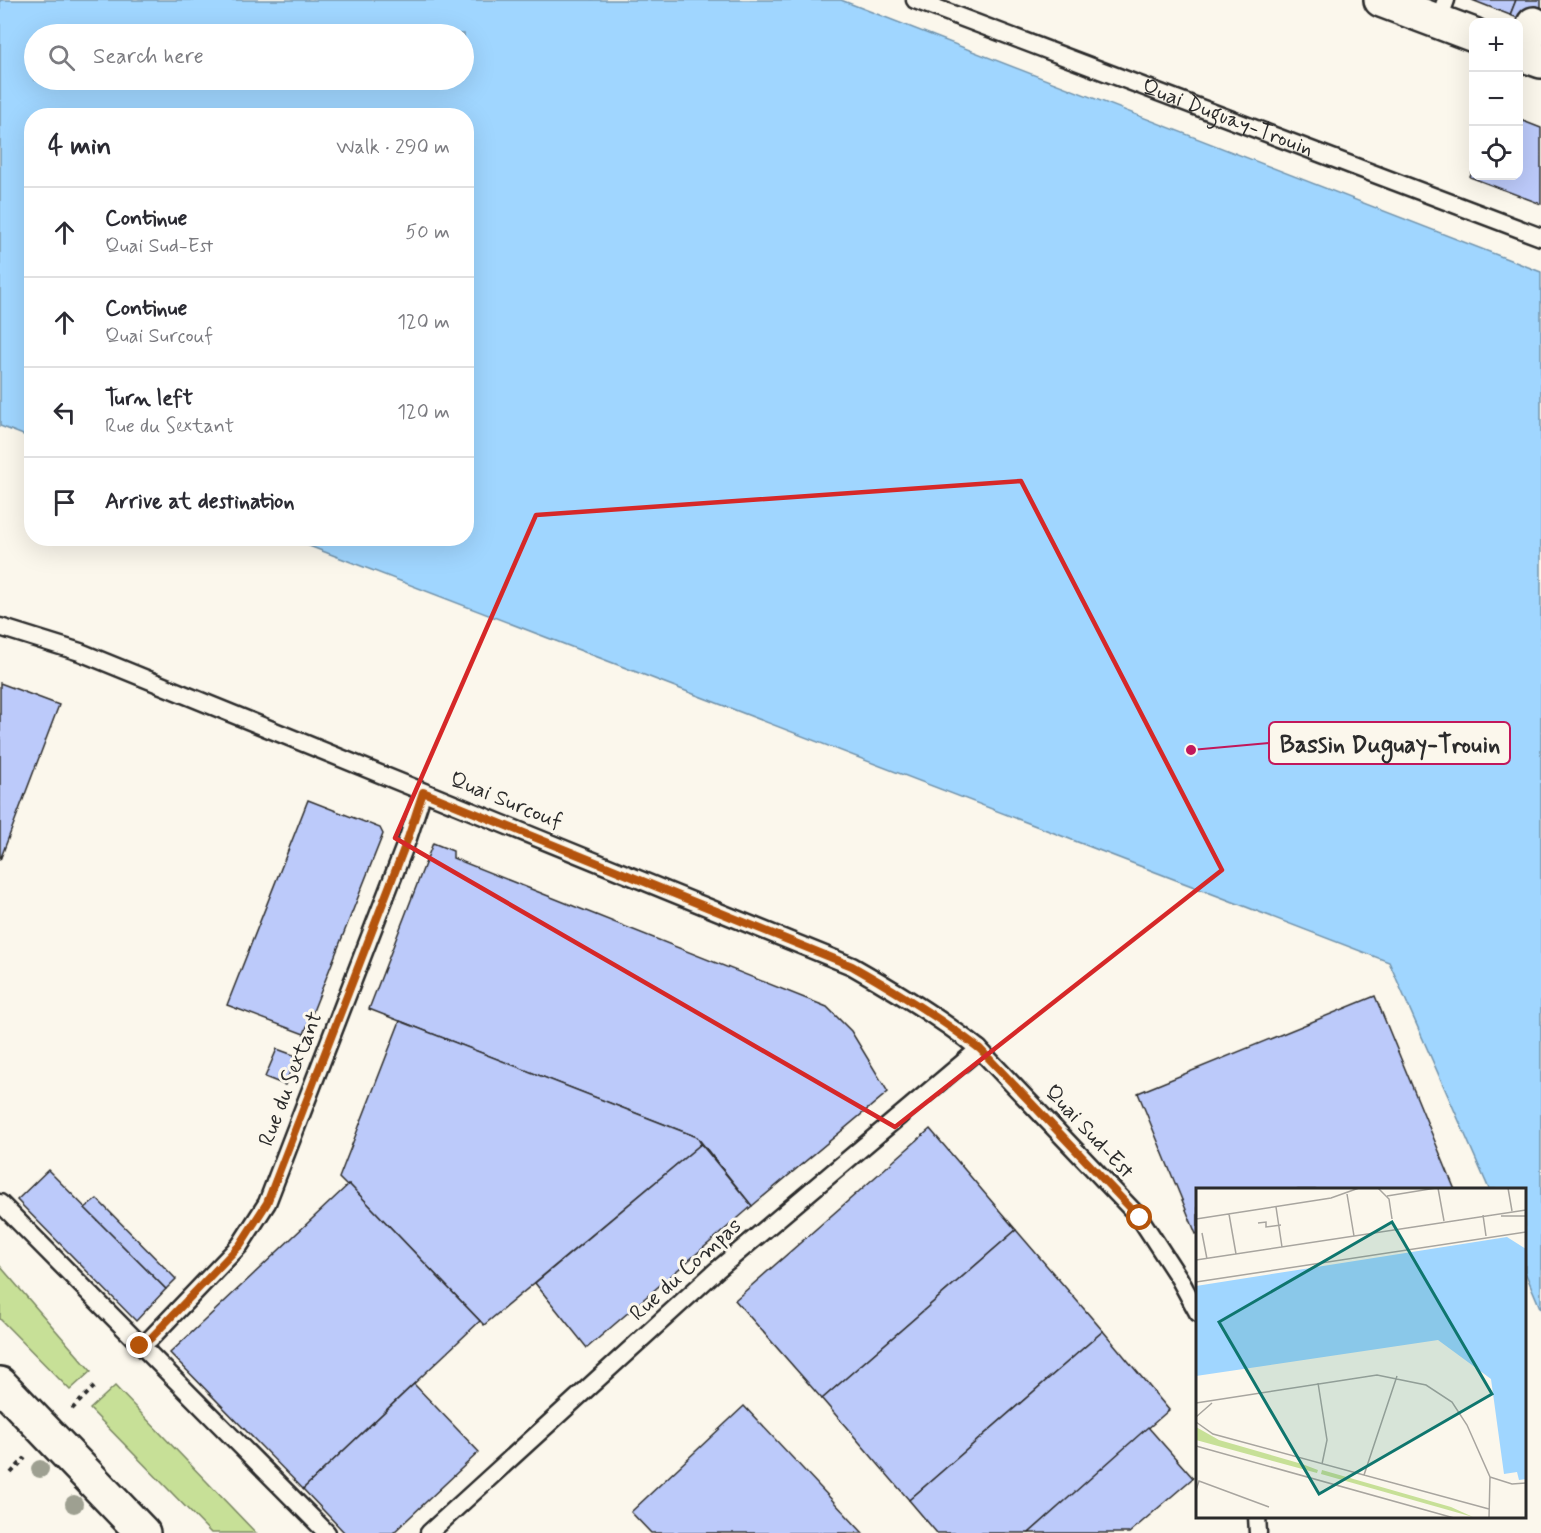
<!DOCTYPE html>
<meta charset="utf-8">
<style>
body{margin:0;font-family:Mynerve,sans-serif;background:#f7f7f7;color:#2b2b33}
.controls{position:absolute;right:18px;top:18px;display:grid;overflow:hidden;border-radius:12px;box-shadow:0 6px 24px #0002}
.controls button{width:54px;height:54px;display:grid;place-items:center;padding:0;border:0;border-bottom:2px solid #e1e1e2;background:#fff;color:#2b2b33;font:30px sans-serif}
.stop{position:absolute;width:18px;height:18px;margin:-14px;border:4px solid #b45309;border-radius:50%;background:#fff}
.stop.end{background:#b45309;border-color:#fff;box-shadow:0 2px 6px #0008}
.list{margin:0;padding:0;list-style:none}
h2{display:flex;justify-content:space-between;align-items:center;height:78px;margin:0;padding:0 24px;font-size:26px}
h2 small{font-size:20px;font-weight:400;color:#7c7c81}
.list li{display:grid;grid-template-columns:39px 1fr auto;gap:18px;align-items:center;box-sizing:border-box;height:90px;padding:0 24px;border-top:2px solid #e1e1e2}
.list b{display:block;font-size:22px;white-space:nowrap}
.list p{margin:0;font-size:20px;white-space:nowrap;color:#7c7c81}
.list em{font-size:20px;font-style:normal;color:#7c7c81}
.icon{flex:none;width:33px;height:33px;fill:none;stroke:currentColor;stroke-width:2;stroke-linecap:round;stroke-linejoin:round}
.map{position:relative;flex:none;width:1541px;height:1533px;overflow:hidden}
.search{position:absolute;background:#fff;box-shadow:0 6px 24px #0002;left:24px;top:24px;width:450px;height:66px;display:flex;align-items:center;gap:15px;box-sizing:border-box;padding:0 21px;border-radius:33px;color:#7c7c81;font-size:22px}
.panel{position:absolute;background:#fff;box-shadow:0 6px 24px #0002;left:24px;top:108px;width:450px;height:438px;border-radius:24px}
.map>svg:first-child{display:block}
.green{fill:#c7e097;stroke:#798661;stroke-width:1.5}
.water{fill:#a0d6ff;stroke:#7192aa;stroke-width:1.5;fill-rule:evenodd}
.building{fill:#bccafa;stroke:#2b2b2b;stroke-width:1.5}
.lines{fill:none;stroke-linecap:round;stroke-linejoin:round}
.service-casing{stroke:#2b2b2b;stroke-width:21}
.minor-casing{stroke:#2b2b2b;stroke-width:38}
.tertiary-casing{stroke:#2b2b2b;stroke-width:38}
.secondary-casing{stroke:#2b2b2b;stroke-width:38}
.path{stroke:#2b2b2b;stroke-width:4;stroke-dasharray:4.5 4.5;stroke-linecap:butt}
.service{stroke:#fbf7ec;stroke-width:16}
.minor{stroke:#fbf7ec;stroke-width:33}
.tertiary{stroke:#fbf7ec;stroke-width:33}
.secondary{stroke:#fbf7ec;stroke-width:33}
.tree{fill:#9ea091}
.route{stroke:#b45309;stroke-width:8}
.marked{fill:none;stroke:#d62828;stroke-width:4.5;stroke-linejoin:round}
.labels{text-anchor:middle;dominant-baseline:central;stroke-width:6;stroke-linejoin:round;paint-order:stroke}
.street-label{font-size:22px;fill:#2b2b2b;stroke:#fbf7ec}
.inset-road{fill:none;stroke:#a8a59f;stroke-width:1.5}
.view{fill:#0f766e;fill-opacity:0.15;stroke:#0f766e;stroke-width:3}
.inset-edge{fill:none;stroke:#2b2b2b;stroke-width:3}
.leader{fill:none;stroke:#c2185b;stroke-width:2}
.callout-dot{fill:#c2185b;stroke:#fbf7ec;stroke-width:2}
.callout{fill:#fbf7ec;stroke:#c2185b;stroke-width:2}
.callout-label{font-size:24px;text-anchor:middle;font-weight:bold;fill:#2b2b2b}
</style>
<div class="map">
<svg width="1541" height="1533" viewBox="0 0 1541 1533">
<rect width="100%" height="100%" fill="#fbf7ec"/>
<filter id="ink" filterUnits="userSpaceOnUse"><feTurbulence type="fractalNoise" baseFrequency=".0167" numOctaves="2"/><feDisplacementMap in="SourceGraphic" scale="12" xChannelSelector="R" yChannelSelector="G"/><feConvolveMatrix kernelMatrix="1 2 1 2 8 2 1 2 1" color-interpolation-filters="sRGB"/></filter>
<g filter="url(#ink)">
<g class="green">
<polygon points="0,1266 91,1371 70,1390 0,1319"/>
<polygon points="115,1386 256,1533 211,1533 90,1409"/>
</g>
<path class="water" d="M0,0H841L1541,272V1310L1525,1272L1524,1190L1489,1189L1389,962L291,539L466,538V116H32L31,438L0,426ZM34,34H464V80H34Z"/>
<g class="building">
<polygon points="1472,0 1516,0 1510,15"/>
<polygon points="1516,0 1541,0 1541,27 1510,15"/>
<polygon points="1518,119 1541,128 1541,204 1470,177 1474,167 1474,176 1518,176"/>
<polygon points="0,683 59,705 0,860"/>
<polygon points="308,800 380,828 383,834 304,1034 227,1005"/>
<polygon points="433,843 453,851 453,858 827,1007 851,1031 888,1092 752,1206 697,1137 369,1009"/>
<polygon points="1375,996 1455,1190 1198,1190 1198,1233 1196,1234 1138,1093"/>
<polygon points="400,1021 697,1137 701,1144 484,1325 349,1184 347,1186 339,1178"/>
<polygon points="277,1049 296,1056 285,1085 265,1077"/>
<polygon points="930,1129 1016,1230 822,1399 735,1300"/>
<polygon points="701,1144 752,1206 587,1348 535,1283"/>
<polygon points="48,1170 166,1289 136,1321 17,1200"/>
<polygon points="349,1184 480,1321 303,1489 170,1353"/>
<polygon points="97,1199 176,1279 166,1289 85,1208"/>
<polygon points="1016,1230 1103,1331 909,1500 822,1399"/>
<polygon points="1103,1331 1169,1410 1029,1533 937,1533 909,1500"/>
<polygon points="414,1384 479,1452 393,1533 345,1533 303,1489"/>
<polygon points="744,1406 863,1533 651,1533 631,1512"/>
<polygon points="1148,1427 1193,1478 1129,1533 1029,1533"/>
</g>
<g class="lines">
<g class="service-casing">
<g id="service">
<path id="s1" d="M915,0L1541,237"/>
<polyline points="1438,22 1446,0"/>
<path d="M0,627L80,652L852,966C896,991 939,1017 979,1049L1140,1218L1179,1278L1198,1313"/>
<polyline points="0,1203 327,1533"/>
<polyline points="140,1346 151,1338 240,1245 267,1203 408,838 423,792"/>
<polyline points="1257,1516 1258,1533"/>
<polyline points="429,1533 717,1270 979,1049"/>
</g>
</g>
<g class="minor-casing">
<polyline id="minor" points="1522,54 1534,24"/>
</g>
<g class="tertiary-casing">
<polyline id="tertiary" points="0,1384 143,1533"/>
</g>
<g class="secondary-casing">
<g id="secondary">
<polyline points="1381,0 1474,35"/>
<polyline points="1518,53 1541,61"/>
</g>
</g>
<g class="path">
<polyline points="72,1409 94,1387"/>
<polyline points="11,1473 25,1458"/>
</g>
<use href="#service" class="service"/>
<use href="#minor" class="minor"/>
<use href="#tertiary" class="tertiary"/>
<use href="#secondary" class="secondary"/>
</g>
<g class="tree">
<circle cx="40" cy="1469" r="9"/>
<circle cx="74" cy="1504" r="9"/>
</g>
</g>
<g class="lines" filter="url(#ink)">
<path class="route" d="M140,1346L151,1338L240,1245L267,1203L408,838L423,792L852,966C896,991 939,1017 980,1049L1140,1218"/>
</g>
<path class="marked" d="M1021,481L1222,870L895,1127L395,838L536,515Z"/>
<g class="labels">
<g class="street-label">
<text stroke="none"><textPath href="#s1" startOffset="334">Quai Duguay-Trouin</textPath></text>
<text transform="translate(506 801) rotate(22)">Quai Surcouf</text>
<text transform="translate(291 1079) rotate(-69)">Rue du Sextant</text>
<text transform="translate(1089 1132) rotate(47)">Quai Sud-Est</text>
<text transform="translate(686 1270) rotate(-42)">Rue du Compas</text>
</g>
</g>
<g transform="translate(1196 1188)">
<rect width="330" height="330" fill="#fbf7ec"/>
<path d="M0,239L23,252L106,276L122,282L121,285L0,252ZM126,282L255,319L277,329L125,286Z" fill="#c7e097"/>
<path d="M311,49L330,61V291L323,292L321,284L308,286L295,191L242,152L0,188V98Z" fill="#a0d6ff"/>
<path class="inset-road" d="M182,0L193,11L196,31M242,0L248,33M312,0L316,23M151,6L158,48M191,8L240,0M80,19L86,59M33,26L40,66M287,27L290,48M305,28H330M0,31L135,10L163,0M62,35L70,34V39L85,37M6,45L11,71M0,72L330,22M0,94L330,44M122,195L131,252L126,276M0,215L181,187L230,197L256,214L271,237L294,289L293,330M0,229L16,215M0,234L17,246L293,321M0,258L258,330M168,287L201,188M294,289L316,296L330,295M0,302L3,293L73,319"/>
<path class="view" d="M196,34L296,206L123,306L23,134Z"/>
<rect width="330" height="330" class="inset-edge"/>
</g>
<path class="leader" d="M1191 750L1269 743"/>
<circle class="callout-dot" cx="1191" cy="750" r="6"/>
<rect class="callout" x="1269" y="722" width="241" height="42" rx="6"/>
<g class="callout-label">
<text x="1390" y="752">Bassin Duguay-Trouin</text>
</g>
</svg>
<div class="controls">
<button>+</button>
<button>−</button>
<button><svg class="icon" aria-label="locate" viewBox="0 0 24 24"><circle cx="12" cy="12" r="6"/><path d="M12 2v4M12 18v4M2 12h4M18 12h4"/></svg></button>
</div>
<div class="stop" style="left:1140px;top:1218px"></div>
<div class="stop end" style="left:140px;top:1346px"></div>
<div class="search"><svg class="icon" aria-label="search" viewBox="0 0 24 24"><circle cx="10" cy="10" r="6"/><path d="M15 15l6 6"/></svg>Search here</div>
<section class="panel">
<h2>4 min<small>Walk · 290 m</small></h2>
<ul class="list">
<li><svg class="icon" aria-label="ahead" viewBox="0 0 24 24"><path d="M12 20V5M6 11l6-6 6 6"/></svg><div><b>Continue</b><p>Quai Sud-Est</p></div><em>50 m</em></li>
<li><svg class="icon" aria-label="ahead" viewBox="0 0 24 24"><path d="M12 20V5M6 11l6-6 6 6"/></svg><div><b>Continue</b><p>Quai Surcouf</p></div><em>120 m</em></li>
<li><svg class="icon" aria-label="left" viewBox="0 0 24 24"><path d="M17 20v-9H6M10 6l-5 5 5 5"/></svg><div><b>Turn left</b><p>Rue du Sextant</p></div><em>120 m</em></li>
<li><svg class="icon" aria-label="arrive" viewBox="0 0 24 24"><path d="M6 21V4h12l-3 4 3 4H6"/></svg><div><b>Arrive at destination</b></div></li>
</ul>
</section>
</div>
